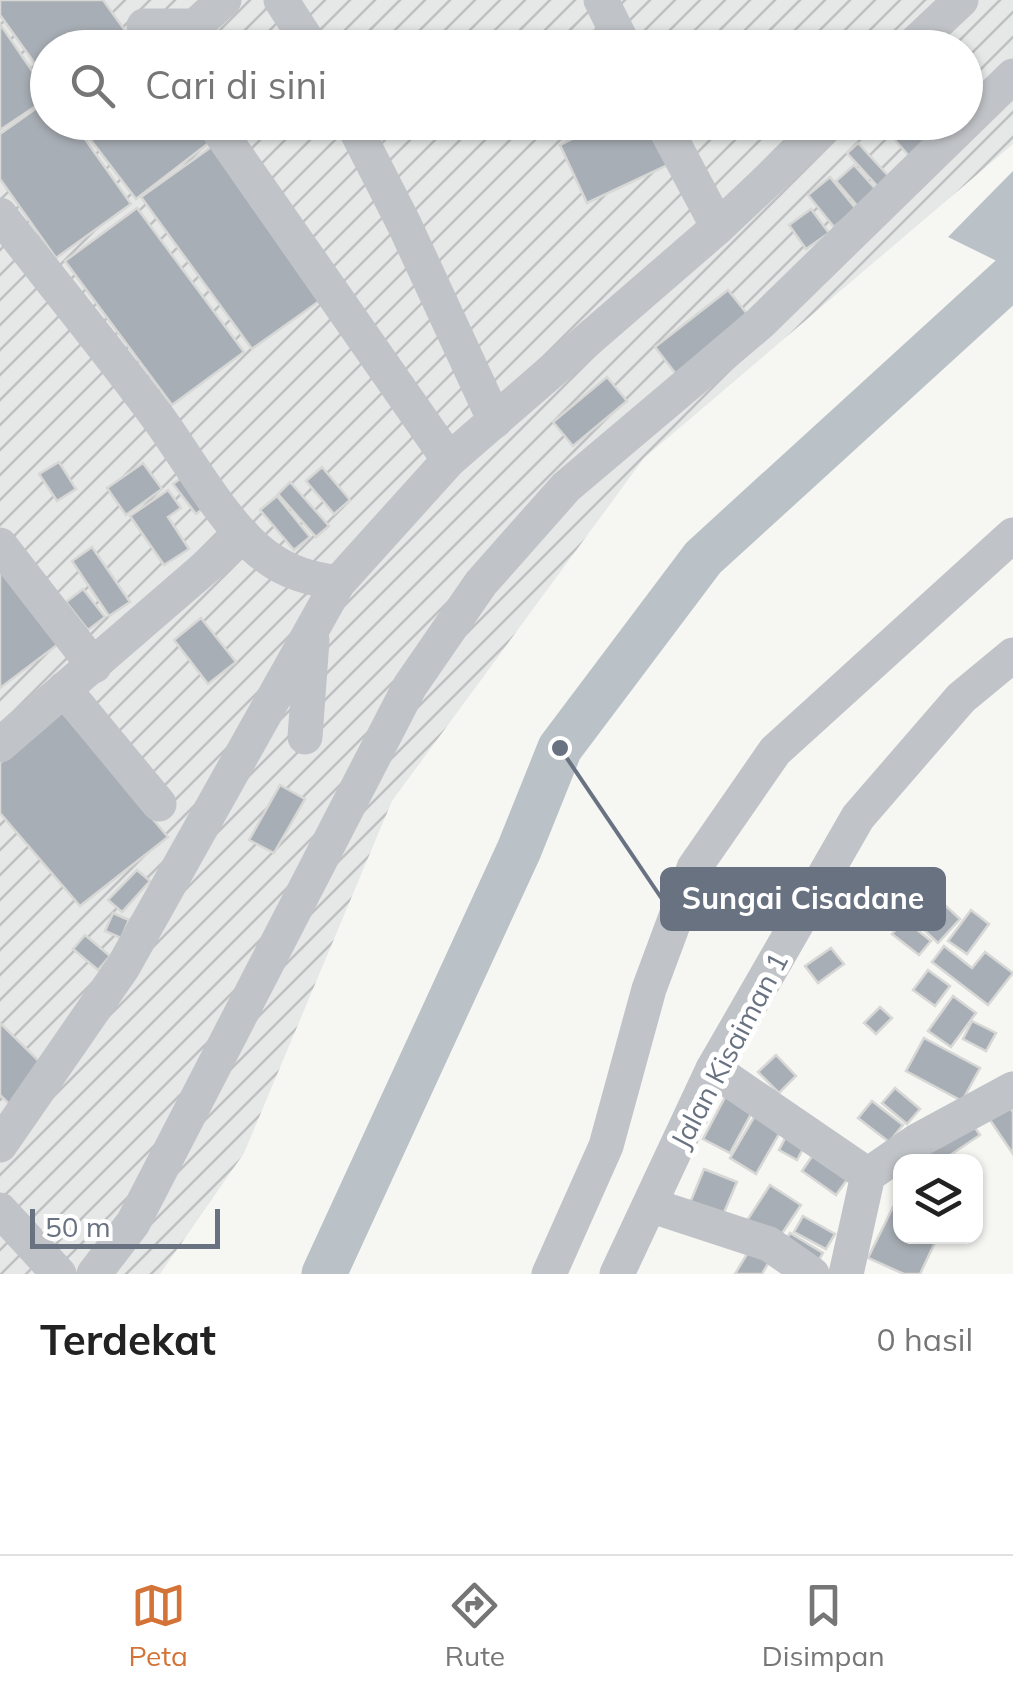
<!DOCTYPE html>
<html lang="id">
<style>
body{margin:0;font-family:Mulish,sans-serif;background:#f2f2f2;color:#222}
.controls{position:absolute;right:30px;bottom:30px;display:grid;overflow:hidden;border-radius:20px;box-shadow:0 2px 8px #0004}
.controls button{width:90px;height:90px;display:grid;place-items:center;padding:0;border:0;border-bottom:2px solid #e0e0e0;background:#fff;color:#222;font:50px sans-serif}
.scale{position:absolute;left:30px;bottom:25px;width:190px;box-sizing:border-box;padding-left:10px;border:5px solid #687281;border-top:0;font-size:28px;line-height:35px;white-space:nowrap;color:#687281;-webkit-text-stroke:8px #fff;paint-order:stroke}
.list{margin:0;padding:0;list-style:none}
h2{display:flex;justify-content:space-between;align-items:center;height:130px;margin:0;padding:0 40px;font-size:42px}
h2 small{font-size:32px;font-weight:400;color:#767676}
.icon{flex:none;width:55px;height:55px;fill:none;stroke:currentColor;stroke-width:2;stroke-linecap:round;stroke-linejoin:round}
.map{position:relative;flex:none;width:1013px;height:1274px;overflow:hidden}
.search{position:absolute;background:#fff;box-shadow:0 2px 8px #0004;left:30px;right:30px;top:30px;height:110px;display:flex;align-items:center;gap:25px;box-sizing:border-box;padding:0 35px;border-radius:55px;color:#767676;font-size:38px}
.sheet{height:280px;background:#fff}
nav{display:flex;justify-content:space-around;align-items:center;box-sizing:border-box;height:140px;border-top:2px solid #e0e0e0;background:#fff;font-size:28px;color:#767676}
nav a{display:grid;justify-items:center;gap:5px}
nav .on{color:#d37337}
.map>svg:first-child{display:block}
.industrial{fill:url(#industrial-furrows);fill-rule:evenodd}
.water{fill:#bac2c7}
.lines{fill:none;stroke-linecap:round;stroke-linejoin:round}
.river{stroke:#bac2c7;stroke-width:45}
.building{fill:#a8aeb5;stroke:#d7d8d6;stroke-width:2.5}
.minor{stroke:#c0c3c7;stroke-width:35}
.labels{text-anchor:middle;dominant-baseline:central;stroke-width:10;stroke-linejoin:round;paint-order:stroke}
.street-label{font-size:28px;fill:#687281;stroke:#fff}
.leader{fill:none;stroke:#687281;stroke-width:4}
.callout-dot{fill:#687281;stroke:#fff;stroke-width:4}
.callout{fill:#687281;stroke:#687281;stroke-width:4}
.callout-label{font-size:30px;text-anchor:middle;font-weight:bold;fill:#fff}
</style>
<div class="map">
<svg width="1013" height="1274" viewBox="0 0 1013 1274">
<defs>
<pattern id="industrial-furrows" width="10" height="10" patternUnits="userSpaceOnUse" patternTransform="scale(2.5)"><rect width="10" height="10" fill="#e6e8e7"/><path d="M-1 1l2-2M0 10L10 0M9 11l2-2" fill="none" stroke="#bec0c1"/></pattern>
</defs>
<rect width="100%" height="100%" fill="#f6f6f3"/>
<path class="industrial" d="M0,0H1013V144L644,458L392,801L244,1153L160,1274H0ZM48,48H966V122H48Z"/>
<polygon class="water" points="1013,171 1013,269 948,237"/>
<g class="lines">
<polyline class="river" points="324,1274 519,850 560,748 703,558 1013,275"/>
</g>
<g class="building">
<polygon points="0,0 103,0 129,36 112,48 48,48 48,82 0,15"/>
<polygon points="0,24 48,94 48,98 0,130"/>
<polygon points="48,100 48,122 73,122 131,204 56,258 0,179 0,134"/>
<polygon points="77,122 195,122 210,142 136,199"/>
<polygon points="607,122 653,122 672,163 587,203 560,145"/>
<polygon points="879,122 912,122 928,140 909,156"/>
<polygon points="858,143 892,180 881,190 847,153"/>
<polygon points="214,145 325,297 252,349 141,197"/>
<polygon points="854,165 879,193 860,209 836,181"/>
<polygon points="830,177 856,209 834,227 808,195"/>
<polygon points="137,208 244,352 172,405 65,261"/>
<polygon points="811,209 829,233 806,249 789,225"/>
<polygon points="728,290 752,320 679,378 655,347"/>
<polygon points="607,377 627,401 573,446 553,422"/>
<polygon points="59,462 76,489 57,501 39,474"/>
<polygon points="143,463 162,489 126,515 107,488"/>
<polygon points="322,467 350,500 334,514 306,481"/>
<polygon points="186,474 209,504 196,514 173,484"/>
<polygon points="290,482 329,526 316,537 278,494"/>
<polygon points="168,490 181,508 168,517 189,549 164,565 130,516"/>
<polygon points="277,496 310,537 294,550 260,510"/>
<polygon points="92,547 130,602 109,616 72,561"/>
<polygon points="10,567 65,639 0,688 0,574"/>
<polygon points="83,589 105,617 88,630 66,602"/>
<polygon points="201,618 236,662 208,684 174,640"/>
<polygon points="61,711 168,837 80,906 0,813 0,763"/>
<polygon points="280,785 305,799 274,853 249,840"/>
<polygon points="137,870 150,881 122,912 108,900"/>
<polygon points="934,895 960,919 938,943 912,919"/>
<polygon points="971,910 989,924 967,954 948,941"/>
<polygon points="113,913 129,920 121,938 105,931"/>
<polygon points="904,919 931,941 919,955 892,934"/>
<polygon points="85,935 110,956 98,970 73,949"/>
<polygon points="944,946 972,968 985,952 1013,973 988,1005 932,962"/>
<polygon points="831,948 844,964 818,983 805,966"/>
<polygon points="928,970 950,986 935,1006 913,990"/>
<polygon points="953,996 976,1013 951,1047 928,1031"/>
<polygon points="880,1007 892,1018 876,1034 864,1023"/>
<polygon points="972,1021 996,1033 986,1051 963,1039"/>
<polygon points="0,1023 46,1068 10,1105 0,1095"/>
<polygon points="924,1038 980,1068 962,1101 906,1071"/>
<polygon points="776,1055 796,1076 779,1093 758,1072"/>
<polygon points="731,1086 758,1101 730,1153 703,1139"/>
<polygon points="895,1088 920,1109 907,1124 882,1103"/>
<polygon points="872,1101 903,1125 889,1142 858,1118"/>
<polygon points="1007,1104 1013,1112 1013,1154 988,1117"/>
<polygon points="760,1107 786,1122 756,1174 730,1158"/>
<polygon points="967,1116 980,1135 940,1162 910,1162"/>
<polygon points="792,1125 811,1134 797,1160 779,1150"/>
<polygon points="815,1152 849,1177 836,1195 802,1171"/>
<polygon points="704,1169 737,1182 719,1224 687,1210"/>
<polygon points="770,1185 801,1205 777,1241 746,1222"/>
<polygon points="893,1207 900,1211 900,1236 938,1236 920,1274 904,1274 868,1258"/>
<polygon points="803,1216 835,1234 826,1249 794,1232"/>
<polygon points="790,1233 823,1253 814,1268 781,1248"/>
<polygon points="750,1249 770,1260 762,1274 735,1274"/>
</g>
<g class="lines">
<g class="minor">
<polyline points="281,0 312,48"/>
<polyline points="601,0 625,48"/>
<polyline points="144,26 195,26 224,0"/>
<polyline points="910,48 961,0"/>
<polyline points="213,122 449,460"/>
<polyline points="352,122 405,226 495,421"/>
<polyline points="662,122 718,227"/>
<path d="M0,215C53,283 108,350 159,419C189,460 227,529 267,557C288,573 312,579 338,583"/>
<polyline points="0,545 94,666"/>
<polyline points="64,689 159,804"/>
<polyline points="305,737 312,640"/>
<polyline points="0,745 243,535"/>
<polyline points="713,1069 868,1175"/>
<polyline points="0,1145 123,967 338,583 449,460 718,227 830,122"/>
<polyline points="650,1205 769,1244 812,1274"/>
<polyline points="0,1210 59,1274"/>
<polyline points="94,1274 133,1223 410,686 481,583 566,487 760,323 1013,76"/>
<polyline points="549,1274 606,1146 649,989 694,868 775,751 1013,535"/>
<polyline points="617,1274 713,1069 858,817 961,698 1013,655"/>
<polyline points="846,1274 868,1175 917,1141 1013,1089"/>
</g>
</g>
<g class="labels">
<g class="street-label">
<text transform="translate(729 1050) rotate(-62)">Jalan Kisaiman 1</text>
</g>
</g>
<path class="leader" d="M560 748L662 899"/>
<circle class="callout-dot" cx="560" cy="748" r="10"/>
<rect class="callout" x="662" y="869" width="282" height="60" rx="10"/>
<g class="callout-label">
<text x="803" y="909">Sungai Cisadane</text>
</g>
</svg>
<div class="controls">
<button><svg class="icon" aria-label="layers" viewBox="0 0 24 24"><path d="M12 4l9 5-9 5-9-5zM3 14l9 5 9-5"/></svg></button>
</div>
<div class="scale">50 m</div>
<div class="search"><svg class="icon" aria-label="search" viewBox="0 0 24 24"><circle cx="10" cy="10" r="6"/><path d="M15 15l6 6"/></svg>Cari di sini</div>
</div>
<section class="sheet">
<h2>Terdekat<small>0 hasil</small></h2>
<ul class="list">
</ul>
</section>
<nav>
<a class="on"><svg class="icon" aria-label="map" viewBox="0 0 24 24"><path d="M3 6l6-2 6 2 6-2v14l-6 2-6-2-6 2zM9 4v14M15 6v14"/></svg>Peta</a>
<a><svg class="icon" aria-label="directions" viewBox="0 0 24 24"><path d="M12 3l9 9-9 9-9-9zM9 14v-3h6M13 9l2 2-2 2"/></svg>Rute</a>
<a><svg class="icon" aria-label="saved" viewBox="0 0 24 24"><path d="M7 4h10v16l-5-4-5 4z"/></svg>Disimpan</a>
</nav>
